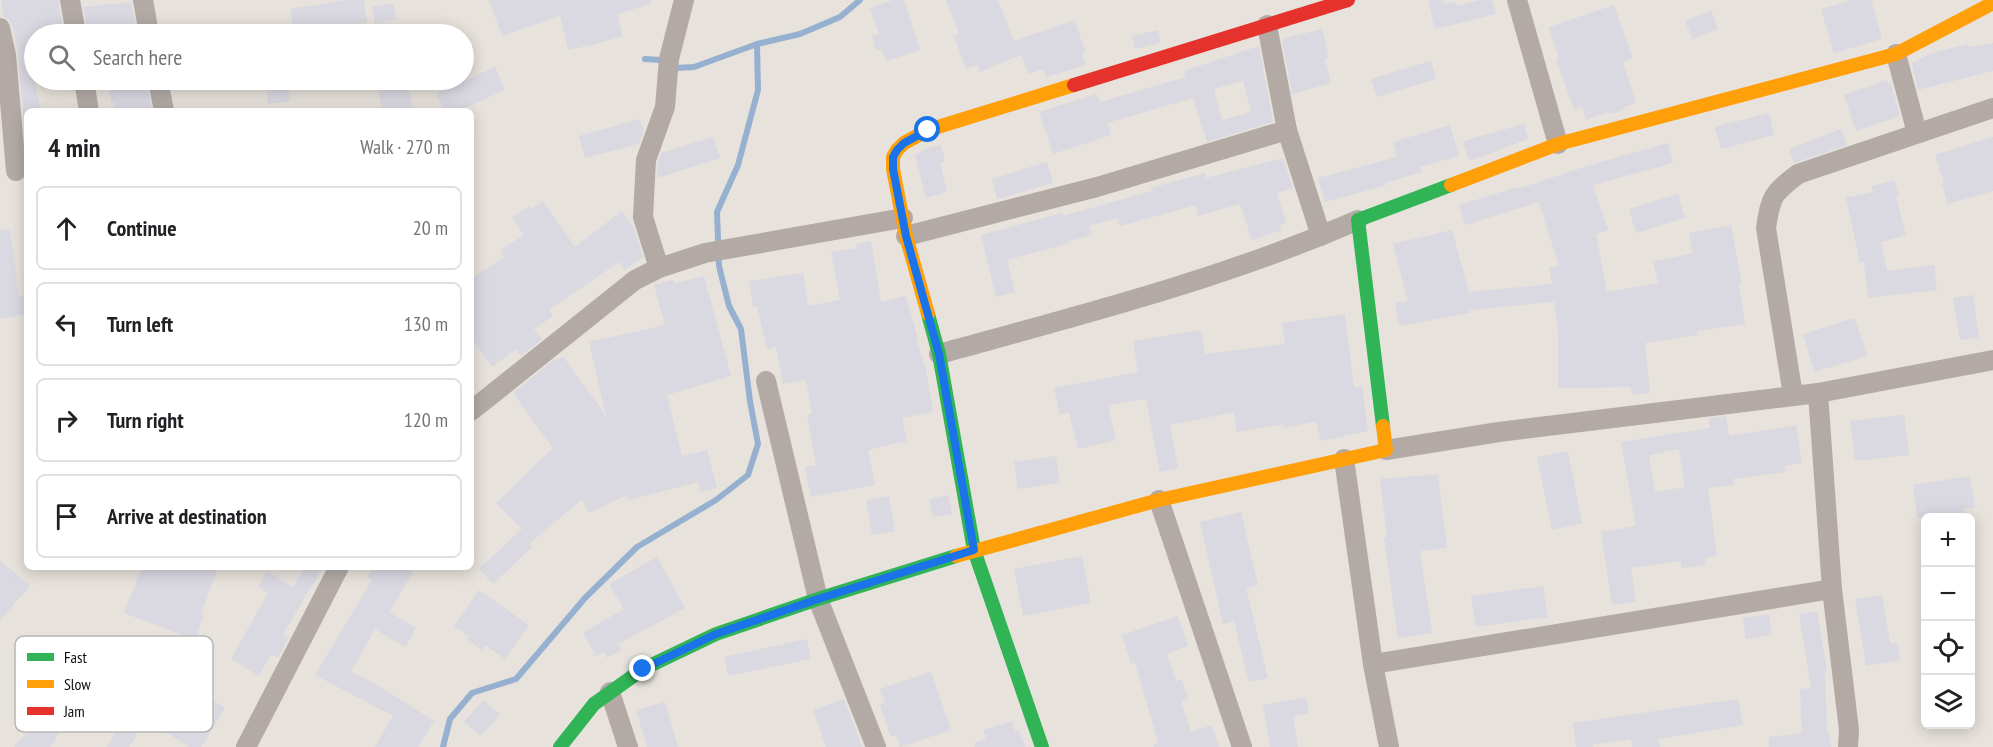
<!DOCTYPE html>
<meta charset="utf-8">
<style>
body{margin:0;font-family:"PT Sans Narrow",sans-serif;background:#f6f6f6;color:#202124}
.controls{position:absolute;right:18px;bottom:18px;display:grid;overflow:hidden;border-radius:9px;box-shadow:0 3px 15px #0003}
.controls button{width:54px;height:54px;display:grid;place-items:center;padding:0;border:0;border-bottom:2px solid #e0e0e0;background:#fff;color:#202124;font:30px sans-serif}
.stop{position:absolute;width:18px;height:18px;margin:-14px;border:4px solid #1a73e8;border-radius:50%;background:#fff}
.stop.end{background:#1a73e8;border-color:#fff;box-shadow:0 2px 6px #0008}
.list{margin:0;padding:0;list-style:none}
h2{display:flex;justify-content:space-between;align-items:center;height:78px;margin:0;padding:0 24px;font-size:26px}
h2 small{font-size:20px;font-weight:400;color:#757577}
.list li{display:grid;grid-template-columns:39px 1fr auto;gap:18px;align-items:center;box-sizing:border-box;height:84px;margin:0 12px 12px;padding:0 12px;border:2px solid #e0e0e0;border-radius:9px}
.list b{display:block;font-size:22px;white-space:nowrap}
.list em{font-size:20px;font-style:normal;color:#757577}
.icon{flex:none;width:33px;height:33px;fill:none;stroke:currentColor;stroke-width:2;stroke-linecap:round;stroke-linejoin:round}
.map{position:relative;flex:none;width:1993px;height:747px;overflow:hidden}
.search{position:absolute;background:#fff;box-shadow:0 3px 15px #0003;left:24px;top:24px;width:450px;height:66px;display:flex;align-items:center;gap:15px;box-sizing:border-box;padding:0 21px;border-radius:33px;color:#757577;font-size:22px}
.panel{position:absolute;background:#fff;box-shadow:0 3px 15px #0003;left:24px;top:108px;width:450px;height:462px;border-radius:9px}
.map>svg:first-child{display:block}
.lines{fill:none;stroke-linecap:round;stroke-linejoin:round}
.stream{stroke:#96b1d0;stroke-width:6}
.building{fill:#dad8e1;fill-rule:evenodd}
.street{stroke:#b3aaa6;stroke-width:20}
.fast{stroke:#30b455;stroke-width:14}
.slow{stroke:#ff9f0a;stroke-width:14}
.jam{stroke:#e5322d;stroke-width:14}
.route{stroke:#1a73e8;stroke-width:8}
.key{fill:#fff;stroke:#b7b6b5;stroke-width:1.5}
.key-label{font-size:16px;fill:#100d08}
</style>
<div class="map">
<svg width="1993" height="747" viewBox="0 0 1993 747">
<rect width="100%" height="100%" fill="#e7e2db"/>
<g class="lines">
<g class="stream">
<polyline points="645,59 661,60 676,68 694,67 757,44 800,34 840,17 860,0"/>
<polyline points="443,747 450,719 472,693 516,679 585,598 637,547 716,500 748,475 758,444 750,401 741,329 729,306 719,266 717,212 738,165 758,90 757,44"/>
</g>
</g>
<g class="building">
<polygon points="1,0 58,0 64,34 34,34 34,80 41,111 27,111 27,116 23,117 18,52 12,25 9,20 4,17"/>
<polygon points="346,0 364,0 367,22 330,27 332,34 314,34 314,32 294,34 290,9"/>
<polygon points="489,0 650,0 651,4 617,14 623,36 596,44 568,50 560,16 502,36"/>
<polygon points="893,0 904,0 920,50 886,61 882,49 876,51 872,36 879,34 870,8"/>
<polygon points="946,0 998,0 1014,41 1075,20 1085,52 1082,53 1086,65 1046,77 1043,69 1028,74 1021,55 980,72 977,65 966,69 954,36 959,34"/>
<polygon points="1428,0 1443,0 1445,4 1456,2 1457,6 1480,0 1492,0 1496,14 1435,29"/>
<polygon points="1853,0 1871,0 1882,39 1834,53 1821,9"/>
<polygon points="131,2 135,23 87,27 83,7"/>
<polygon points="393,3 396,19 375,24 372,7"/>
<polygon points="1614,5 1633,59 1623,62 1636,103 1624,107 1625,110 1609,114 1608,112 1586,120 1582,106 1574,109 1564,82 1556,60 1559,59 1549,27"/>
<polygon points="1711,10 1718,29 1693,39 1685,21"/>
<polygon points="1322,29 1329,58 1325,59 1331,83 1292,94 1282,39"/>
<polygon points="1158,30 1161,42 1135,49 1132,36"/>
<polygon points="1993,43 1993,71 1918,90 1912,63 1932,53 1968,44 1969,47"/>
<path d="M1259,46L1273,122L1207,142L1193,98L1107,123L1111,135L1053,154L1039,112L1097,94L1100,102L1186,77L1184,71ZM1243,81L1251,112L1222,120L1214,89Z"/>
<polygon points="1431,61 1436,79 1377,97 1371,79"/>
<polygon points="495,67 505,90 458,111 444,111 436,93"/>
<polygon points="108,80 146,80 152,111 116,111 114,102 111,103"/>
<polygon points="389,80 407,80 412,108 382,111 377,86 390,84"/>
<polygon points="1887,80 1888,84 1891,83 1900,116 1856,131 1844,95"/>
<polygon points="288,84 290,101 268,104 266,87"/>
<polygon points="1769,113 1774,135 1721,149 1715,127"/>
<polygon points="640,119 644,131 639,144 585,158 579,136"/>
<polygon points="1524,124 1528,139 1469,161 1463,141"/>
<polygon points="1450,125 1459,156 1420,167 1422,172 1385,183 1386,185 1325,202 1318,178 1397,157 1393,142"/>
<polygon points="1841,129 1847,145 1794,163 1789,149"/>
<polygon points="713,137 720,158 657,178 658,162 661,153"/>
<polygon points="1993,137 1993,191 1948,204 1942,184 1944,183 1935,155"/>
<polygon points="1668,143 1673,163 1593,185 1608,230 1596,234 1607,292 1658,283 1653,262 1693,253 1689,233 1731,225 1742,284 1739,284 1745,324 1697,331 1698,335 1645,343 1650,393 1632,395 1631,387 1558,388 1558,332 1554,302 1470,310 1470,313 1399,326 1395,303 1408,301 1393,244 1452,230 1469,292 1552,284 1549,267 1559,266 1539,202 1465,225 1459,205 1518,187 1518,189 1587,166"/>
<polygon points="941,145 945,161 940,162 947,192 926,198 915,155 928,148"/>
<polygon points="1283,158 1293,188 1277,193 1286,223 1280,225 1282,230 1252,240 1240,204 1198,216 1196,205 1120,226 1118,218 1089,226 1092,235 1070,241 1070,243 1007,260 1015,292 996,297 981,235 1062,213 1063,216 1152,191 1151,188 1205,173 1206,178"/>
<polygon points="1047,162 1053,183 997,199 992,179"/>
<polygon points="1894,180 1899,197 1896,197 1906,235 1881,242 1887,271 1934,265 1937,290 1868,298 1864,262 1860,263 1846,198 1873,192 1872,186"/>
<polygon points="1678,194 1685,218 1636,233 1629,209"/>
<polygon points="543,201 575,247 622,211 633,226 643,257 625,270 619,262 549,310 553,316 534,329 542,339 521,356 516,349 492,367 471,337 471,279 504,257 500,250 524,235 512,218 529,206 531,209"/>
<polygon points="10,229 19,297 27,296 27,314 0,319 0,230"/>
<polygon points="871,241 881,302 906,296 918,339 916,339 926,370 933,412 902,418 907,441 868,450 875,485 811,497 805,467 816,465 807,415 812,414 806,380 783,384 776,347 767,350 757,306 753,307 749,281 803,273 808,306 840,300 831,252 857,248 856,244"/>
<polygon points="704,276 731,376 667,395 682,456 707,450 717,488 700,492 698,482 629,500 627,495 589,513 582,499 529,544 532,547 493,584 479,569 522,529 496,503 553,448 513,393 556,358 557,360 563,356 606,416 589,342 665,325 654,285 673,280 674,284"/>
<polygon points="1973,295 1979,337 1960,340 1953,298"/>
<polygon points="1345,314 1354,387 1362,386 1368,431 1321,441 1316,421 1284,428 1284,424 1237,432 1234,412 1170,425 1178,468 1160,472 1146,399 1108,405 1116,440 1078,449 1069,413 1060,415 1054,388 1138,372 1133,341 1201,330 1205,354 1285,344 1282,323"/>
<polygon points="1855,318 1867,356 1814,372 1803,334"/>
<polygon points="1904,415 1909,455 1855,461 1850,421"/>
<path d="M1726,416L1729,436L1796,425L1802,463L1784,466L1785,472L1733,479L1734,485L1708,488L1717,556L1705,558L1706,565L1682,568L1681,561L1631,568L1636,602L1612,605L1601,532L1636,526L1621,442L1710,428L1709,418ZM1679,449L1685,487L1655,492L1649,455Z"/>
<polygon points="1568,451 1582,523 1552,530 1537,457"/>
<polygon points="1056,456 1060,483 1018,489 1014,462"/>
<polygon points="1438,474 1447,548 1420,551 1432,633 1398,638 1384,538 1387,537 1380,479"/>
<polygon points="1970,476 1975,507 1963,509 1964,513 1937,518 1917,518 1913,485"/>
<polygon points="948,495 952,514 933,517 929,499"/>
<polygon points="889,496 895,531 872,535 866,500"/>
<polygon points="1241,512 1258,585 1246,588 1268,678 1249,682 1234,621 1223,624 1200,522"/>
<polygon points="1082,556 1091,603 1023,616 1014,569"/>
<polygon points="657,557 685,608 618,644 621,650 607,658 604,652 596,656 583,633 624,609 609,584"/>
<polygon points="0,560 30,586 0,620"/>
<polygon points="142,567 218,567 201,614 204,615 195,640 124,613"/>
<polygon points="305,567 323,567 283,634 289,637 278,658 271,654 259,676 231,659 268,593 258,587 267,571 293,587"/>
<polygon points="374,567 404,567 413,572 389,612 416,628 405,647 375,629 351,671 379,686 434,721 418,747 375,747 393,716 315,675 372,580 367,577"/>
<polygon points="1543,586 1548,617 1476,627 1471,596"/>
<polygon points="479,590 529,625 505,659 485,645 482,650 467,639 469,637 454,626"/>
<polygon points="1882,595 1890,643 1897,642 1900,660 1866,666 1855,599"/>
<polygon points="1817,612 1827,670 1825,671 1827,730 1828,729 1831,747 1769,747 1769,737 1802,733 1800,689 1811,688 1799,614"/>
<polygon points="1769,614 1772,635 1746,639 1743,618"/>
<polygon points="1178,616 1188,646 1167,653 1176,681 1182,680 1188,699 1181,701 1191,732 1212,725 1219,747 1154,747 1154,744 1158,742 1135,663 1131,664 1122,635"/>
<polygon points="807,639 811,659 728,676 724,657"/>
<polygon points="931,672 951,730 900,747 896,735 891,737 880,705 885,703 880,689"/>
<polygon points="153,680 179,692 181,689 188,693 192,687 225,708 201,747 189,747 160,728 136,717"/>
<polygon points="64,691 80,703 50,747 14,747 50,707 51,709"/>
<polygon points="1306,697 1309,713 1293,716 1298,747 1270,747 1263,705"/>
<polygon points="844,699 862,747 826,747 813,710"/>
<polygon points="1738,699 1743,725 1658,739 1660,747 1632,747 1631,739 1592,745 1593,747 1576,747 1573,723"/>
<polygon points="483,700 500,714 481,736 464,722"/>
<polygon points="665,702 678,747 647,747 636,710"/>
<polygon points="1012,721 1015,731 1019,730 1025,747 975,747 974,743 986,739 983,730"/>
<polygon points="121,724 137,735 129,747 107,747"/>
</g>
<g class="lines">
<g class="street">
<polyline points="70,0 76,34"/>
<polyline points="143,0 149,34"/>
<polyline points="1517,0 1558,144"/>
<polyline points="1267,25 1287,130 1321,236"/>
<polyline points="0,28 6,55 16,171"/>
<polyline points="1896,54 1917,133"/>
<polyline points="84,80 89,111"/>
<polyline points="158,80 164,111"/>
<polyline points="906,236 1097,187 1287,130"/>
<polyline points="659,268 643,217 646,160 665,107 669,59 684,0"/>
<path d="M939,354C1081,315 1223,279 1358,220"/>
<polyline points="766,381 818,599 876,747"/>
<polyline points="1818,393 1832,589 1849,730 1848,747"/>
<path d="M1793,395L1766,228C1771,196 1772,194 1798,174L1993,108"/>
<polyline points="471,411 635,280 659,268 705,253 903,218"/>
<polyline points="1386,450 1499,432 1818,393 1993,360"/>
<polyline points="1344,459 1373,664 1389,747"/>
<polyline points="1159,500 1242,747"/>
<polyline points="1373,664 1832,589"/>
<polyline points="610,692 628,747"/>
<polyline points="246,747 339,567"/>
</g>
<g class="fast">
<polyline points="928,314 939,354 974,550 1042,747"/>
<polyline points="1383,426 1358,220 1451,185"/>
<polyline points="560,747 594,704 643,669 716,634 818,599 956,556"/>
</g>
<g class="slow">
<polyline points="1451,185 1558,144 1896,54 1993,3"/>
<polyline points="928,314 906,236 893,169 893,157 897,150 904,143 928,130 1074,85"/>
<polyline points="956,556 1159,500 1386,450 1383,426"/>
</g>
<polyline class="jam" points="1074,85 1348,0"/>
</g>
<g class="lines">
<polyline class="route" points="643,669 716,634 818,599 974,550 939,354 906,236 893,169 893,157 897,150 904,143 928,130"/>
</g>
<rect x="15" y="636" width="198" height="96" rx="9" class="key"/>
<rect x="27" y="653" width="27" height="8" fill="#30b455"/>
<rect x="27" y="680" width="27" height="8" fill="#ff9f0a"/>
<rect x="27" y="707" width="27" height="8" fill="#e5322d"/>
<g class="key-label">
<text x="64" y="663">Fast</text>
<text x="64" y="690">Slow</text>
<text x="64" y="717">Jam</text>
</g>
</svg>
<div class="controls">
<button>+</button>
<button>−</button>
<button><svg class="icon" aria-label="locate" viewBox="0 0 24 24"><circle cx="12" cy="12" r="6"/><path d="M12 2v4M12 18v4M2 12h4M18 12h4"/></svg></button>
<button><svg class="icon" aria-label="layers" viewBox="0 0 24 24"><path d="M12 4l9 5-9 5-9-5zM3 14l9 5 9-5"/></svg></button>
</div>
<div class="stop" style="left:928px;top:130px"></div>
<div class="stop end" style="left:643px;top:669px"></div>
<div class="search"><svg class="icon" aria-label="search" viewBox="0 0 24 24"><circle cx="10" cy="10" r="6"/><path d="M15 15l6 6"/></svg>Search here</div>
<section class="panel">
<h2>4 min<small>Walk · 270 m</small></h2>
<ul class="list">
<li><svg class="icon" aria-label="ahead" viewBox="0 0 24 24"><path d="M12 20V5M6 11l6-6 6 6"/></svg><div><b>Continue</b></div><em>20 m</em></li>
<li><svg class="icon" aria-label="left" viewBox="0 0 24 24"><path d="M17 20v-9H6M10 6l-5 5 5 5"/></svg><div><b>Turn left</b></div><em>130 m</em></li>
<li><svg class="icon" aria-label="right" viewBox="0 0 24 24"><path d="M7 20v-9h11M14 6l5 5-5 5"/></svg><div><b>Turn right</b></div><em>120 m</em></li>
<li><svg class="icon" aria-label="arrive" viewBox="0 0 24 24"><path d="M6 21V4h12l-3 4 3 4H6"/></svg><div><b>Arrive at destination</b></div></li>
</ul>
</section>
</div>
